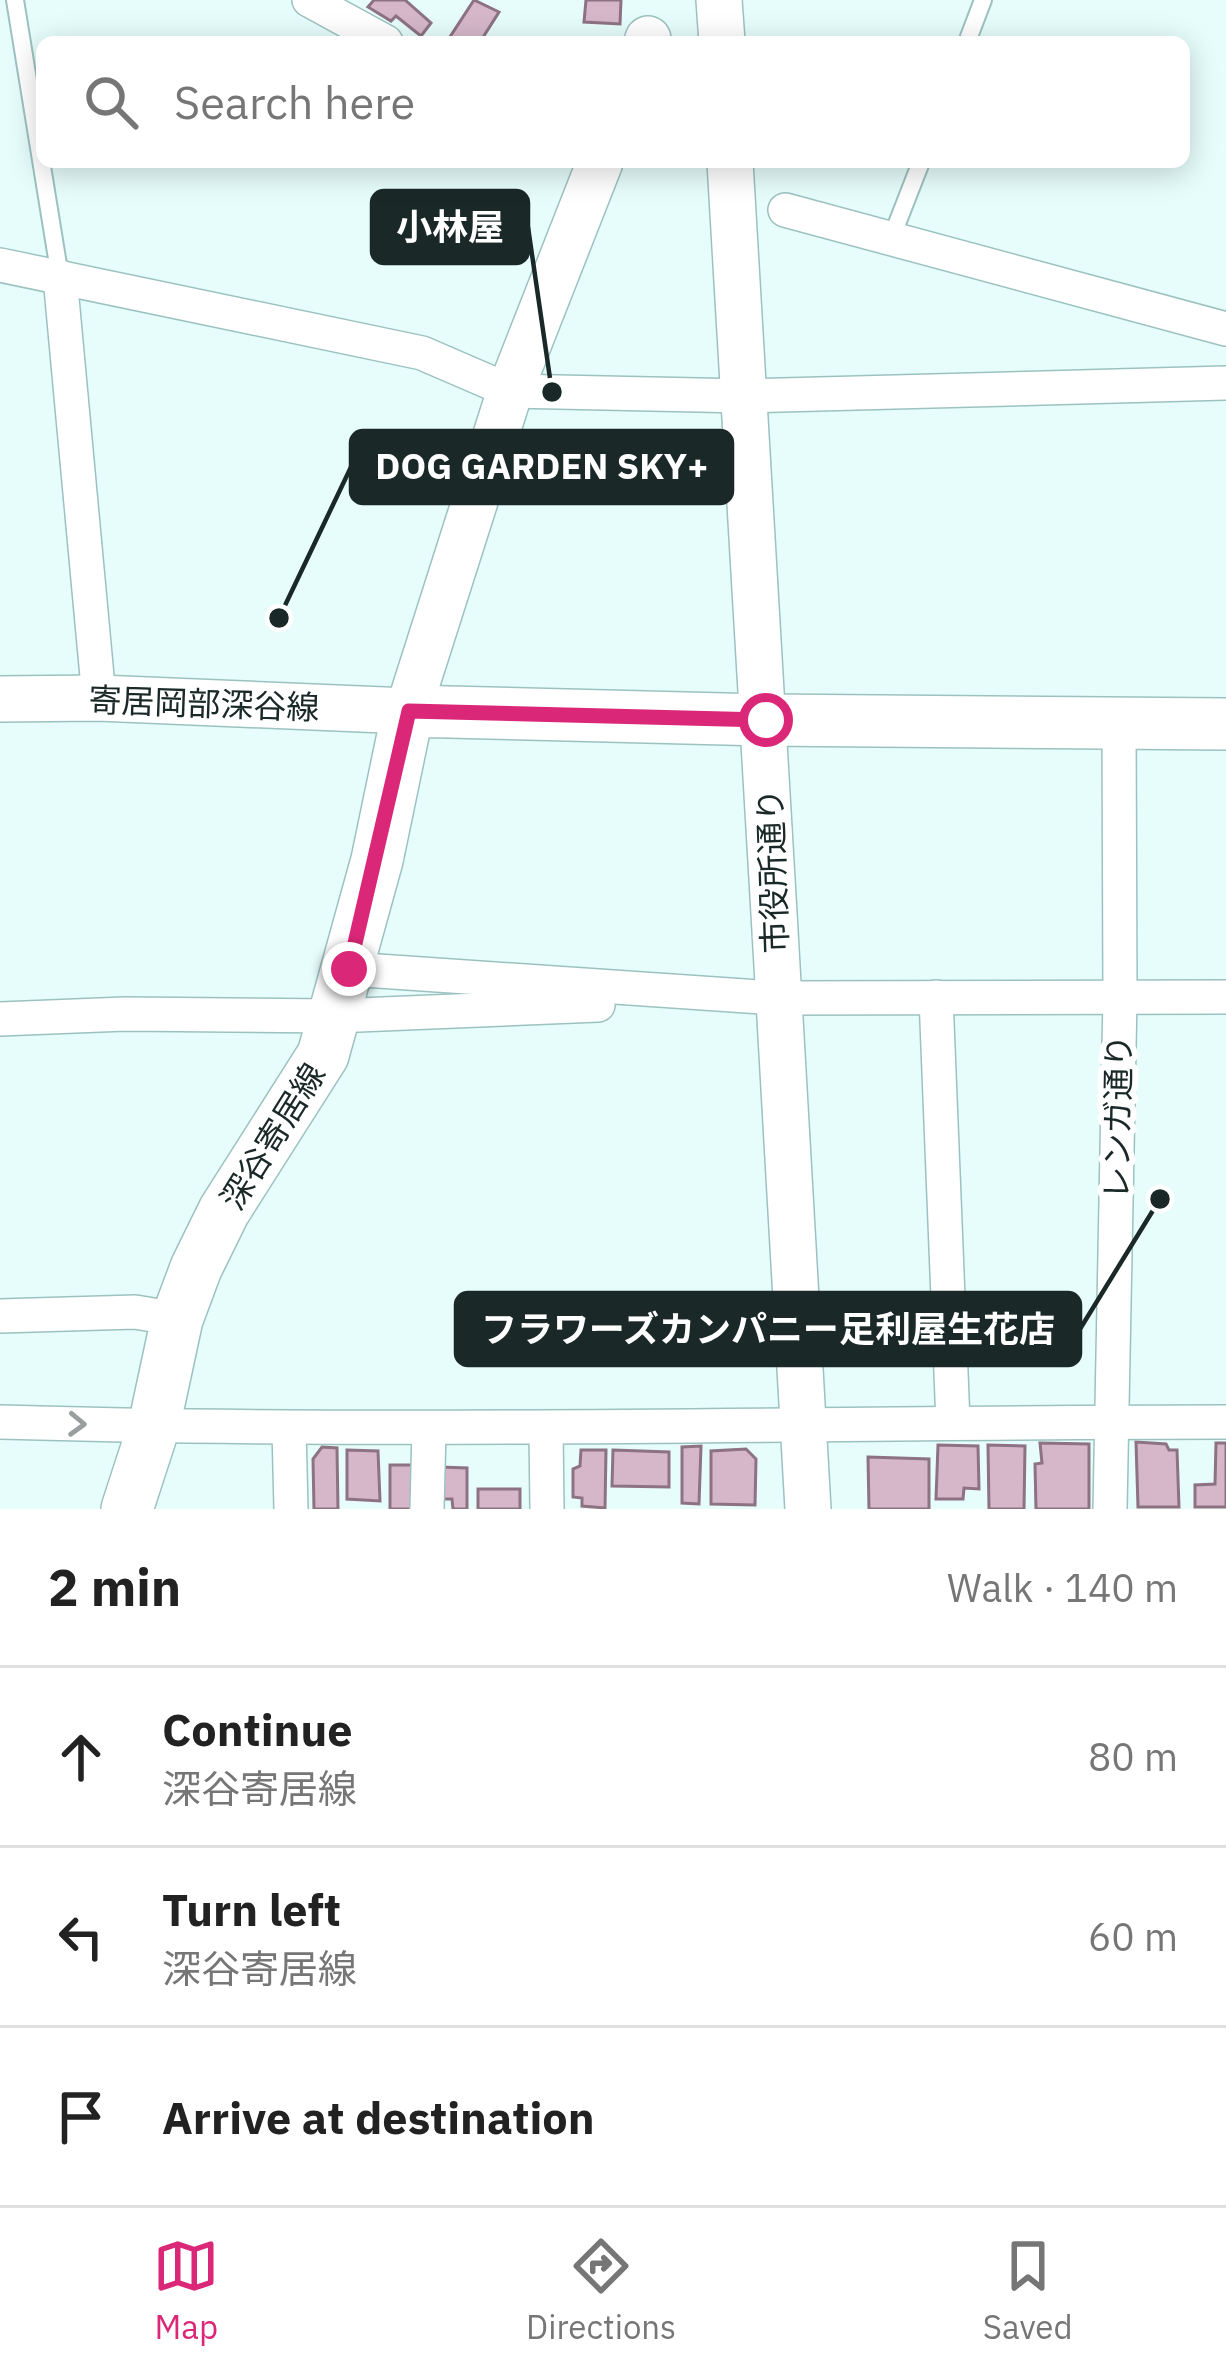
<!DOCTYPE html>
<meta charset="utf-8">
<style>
body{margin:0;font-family:"IBM Plex Sans","Noto Sans JP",sans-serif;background:#f2f2f2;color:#222}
.stop{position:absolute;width:36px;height:36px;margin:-27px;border:9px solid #db2777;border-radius:50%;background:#fff}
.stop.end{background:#db2777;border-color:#fff;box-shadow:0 3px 12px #0008}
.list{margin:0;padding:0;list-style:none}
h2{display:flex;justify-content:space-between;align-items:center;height:156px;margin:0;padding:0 48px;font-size:51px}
h2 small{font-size:39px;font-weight:400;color:#767676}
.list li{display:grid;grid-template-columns:78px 1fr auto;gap:36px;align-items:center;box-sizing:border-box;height:180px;padding:0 48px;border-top:3px solid #e0e0e0}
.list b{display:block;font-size:45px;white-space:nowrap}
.list p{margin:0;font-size:39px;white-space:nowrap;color:#767676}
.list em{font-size:39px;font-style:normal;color:#767676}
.icon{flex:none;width:66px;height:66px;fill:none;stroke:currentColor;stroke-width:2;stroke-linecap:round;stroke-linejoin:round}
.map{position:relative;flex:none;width:1226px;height:1509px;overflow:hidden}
.search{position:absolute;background:#fff;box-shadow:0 6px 30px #0003;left:36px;right:36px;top:36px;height:132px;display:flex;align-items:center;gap:30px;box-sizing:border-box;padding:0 42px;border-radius:18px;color:#767676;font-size:45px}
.sheet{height:696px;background:#fff}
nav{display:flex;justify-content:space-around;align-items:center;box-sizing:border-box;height:168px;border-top:3px solid #e0e0e0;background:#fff;font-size:33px;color:#767676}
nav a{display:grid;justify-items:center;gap:6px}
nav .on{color:#db2777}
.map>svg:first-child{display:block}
.building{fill:#d5b7c9;stroke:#8d7282;stroke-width:3}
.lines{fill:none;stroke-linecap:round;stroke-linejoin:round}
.lane-casing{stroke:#9cc2c0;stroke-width:20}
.street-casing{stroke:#9cc2c0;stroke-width:36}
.secondary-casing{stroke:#9cc2c0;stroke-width:48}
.primary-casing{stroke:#9cc2c0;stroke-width:54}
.lane{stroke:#fff;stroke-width:16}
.street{stroke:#fff;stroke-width:33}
.secondary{stroke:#fff;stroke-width:45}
.primary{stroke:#fff;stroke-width:51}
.oneway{stroke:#989f9e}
.route{stroke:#db2777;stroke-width:15}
.labels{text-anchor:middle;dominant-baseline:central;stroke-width:12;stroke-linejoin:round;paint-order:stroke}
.street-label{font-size:33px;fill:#1a2928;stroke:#fff}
.leader{fill:none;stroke:#1a2928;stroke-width:4.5}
.callout-dot{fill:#1a2928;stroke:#fff;stroke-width:4.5}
.callout{fill:#1a2928;stroke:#1a2928;stroke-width:4.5}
.callout-label{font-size:36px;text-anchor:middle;font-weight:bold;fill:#fff}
</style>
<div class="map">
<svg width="1226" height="1509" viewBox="0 0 1226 1509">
<rect width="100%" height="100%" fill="#e6fdfb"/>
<g class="building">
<polygon points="374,0 405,0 431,23 421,36 396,16 391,21 368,7"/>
<polygon points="474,0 499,12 480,42 452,42 448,40"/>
<polygon points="586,0 621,0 620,24 584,22"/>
<polygon points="1136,1442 1166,1444 1169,1450 1177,1450 1179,1507 1138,1507"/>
<polygon points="1040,1443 1089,1444 1089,1509 1036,1509 1035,1464 1042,1463"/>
<polygon points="1216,1443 1226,1443 1226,1507 1195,1507 1195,1485 1215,1484"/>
<polygon points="938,1445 978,1446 979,1489 964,1488 963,1499 936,1499"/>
<polygon points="988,1445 1025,1446 1024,1509 989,1509"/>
<polygon points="701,1446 699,1504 682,1503 682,1447"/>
<polygon points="322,1447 337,1448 338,1509 314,1509 313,1459"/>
<polygon points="746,1449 756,1459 755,1505 711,1504 711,1451"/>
<polygon points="347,1450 378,1451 380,1501 347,1499"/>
<polygon points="581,1450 606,1450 605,1508 582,1506 582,1498 573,1497 573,1469 580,1466"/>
<polygon points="613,1450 669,1452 669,1487 612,1486"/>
<polygon points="868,1457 929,1459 929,1509 869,1509"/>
<polygon points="390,1465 412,1465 413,1509 390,1509"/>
<polygon points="439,1467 467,1468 467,1509 453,1509 452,1499 440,1499"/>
<rect x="478" y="1489" width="42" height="20"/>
</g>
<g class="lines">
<g class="lane-casing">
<g id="lane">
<polyline points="15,0 60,277"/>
<polyline points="967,42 983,0"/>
<polyline points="891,239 921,162"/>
</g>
</g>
<g class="street-casing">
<g id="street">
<polyline points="309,0 386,42"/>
<polyline points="785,210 1226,329"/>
<polyline points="0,265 422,353 510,391 746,396 1226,383"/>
<polyline points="60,277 99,698"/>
<polyline points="349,969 776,998 1226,997"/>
<polyline points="936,997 953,1423"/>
<polyline points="0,1019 125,1014 334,1016 598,1005"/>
<polyline points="0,1316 135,1312 177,1319"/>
<path d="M0,1422C409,1434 817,1422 1226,1422"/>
<polyline points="289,1429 291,1509"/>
<polyline points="546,1429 547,1509"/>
<polyline points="427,1509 429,1429"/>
<polyline points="1110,1509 1120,997 1119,724"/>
</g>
</g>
<g class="secondary-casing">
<g id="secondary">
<polyline points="719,0 722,42"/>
<polyline points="647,42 648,39"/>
<path d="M730,162C760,611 780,1060 808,1509"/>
<polyline points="0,699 99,698 408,711 510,391 600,162"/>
</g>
</g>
<g class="primary-casing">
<polyline id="primary" points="127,1509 154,1426 177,1319 196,1268 224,1211 323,1055 377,860 408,711 766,720 1226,724"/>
</g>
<use href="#lane" class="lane"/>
<use href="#street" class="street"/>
<use href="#secondary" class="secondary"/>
<use href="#primary" class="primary"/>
</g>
<defs><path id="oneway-chevron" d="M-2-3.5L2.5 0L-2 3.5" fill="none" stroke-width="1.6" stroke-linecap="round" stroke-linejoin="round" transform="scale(3)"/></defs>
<use class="oneway" href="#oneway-chevron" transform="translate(77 1424) rotate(2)"/>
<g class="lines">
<polyline class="route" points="349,969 409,711 766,720"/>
</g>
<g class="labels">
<g class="street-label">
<text transform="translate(204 703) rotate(2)">寄居岡部深谷線</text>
<text transform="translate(772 871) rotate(-92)">市役所通り</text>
<text transform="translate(1117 1117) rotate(-89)">レンガ通り</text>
<text transform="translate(272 1136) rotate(-58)">深谷寄居線</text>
</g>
</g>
<path class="leader" d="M552 392L528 227M279 618L351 467M1160 1199L1080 1329"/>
<g class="callout-dot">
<circle cx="552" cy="392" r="12"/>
<circle cx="279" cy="618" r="12"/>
<circle cx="1160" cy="1199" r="12"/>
</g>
<g class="callout">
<rect x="372" y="191" width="156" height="72" rx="12"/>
<rect x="351" y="431" width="381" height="72" rx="12"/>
<rect x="456" y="1293" width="624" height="72" rx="12"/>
</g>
<g class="callout-label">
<text x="450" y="240">小林屋</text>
<text x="542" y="479">DOG GARDEN SKY+</text>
<text x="768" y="1342">フラワーズカンパニー足利屋生花店</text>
</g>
</svg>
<div class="stop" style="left:766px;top:720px"></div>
<div class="stop end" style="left:349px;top:969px"></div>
<div class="search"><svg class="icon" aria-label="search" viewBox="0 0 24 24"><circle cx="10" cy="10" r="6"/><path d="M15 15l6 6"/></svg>Search here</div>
</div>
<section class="sheet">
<h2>2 min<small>Walk · 140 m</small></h2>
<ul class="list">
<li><svg class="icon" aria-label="ahead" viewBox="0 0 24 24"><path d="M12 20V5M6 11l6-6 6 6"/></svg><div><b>Continue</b><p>深谷寄居線</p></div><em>80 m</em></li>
<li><svg class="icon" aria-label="left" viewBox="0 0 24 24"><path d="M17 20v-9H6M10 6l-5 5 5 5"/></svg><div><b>Turn left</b><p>深谷寄居線</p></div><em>60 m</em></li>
<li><svg class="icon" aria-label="arrive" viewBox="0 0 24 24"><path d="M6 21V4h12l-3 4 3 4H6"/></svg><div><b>Arrive at destination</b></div></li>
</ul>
</section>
<nav>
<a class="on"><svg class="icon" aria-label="map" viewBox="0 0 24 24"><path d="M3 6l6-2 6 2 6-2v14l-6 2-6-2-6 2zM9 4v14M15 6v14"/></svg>Map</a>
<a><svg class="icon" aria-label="directions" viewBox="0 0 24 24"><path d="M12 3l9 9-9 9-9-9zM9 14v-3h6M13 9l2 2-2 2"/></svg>Directions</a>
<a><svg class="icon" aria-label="saved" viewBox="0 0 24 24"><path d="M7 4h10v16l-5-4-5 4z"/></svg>Saved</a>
</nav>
